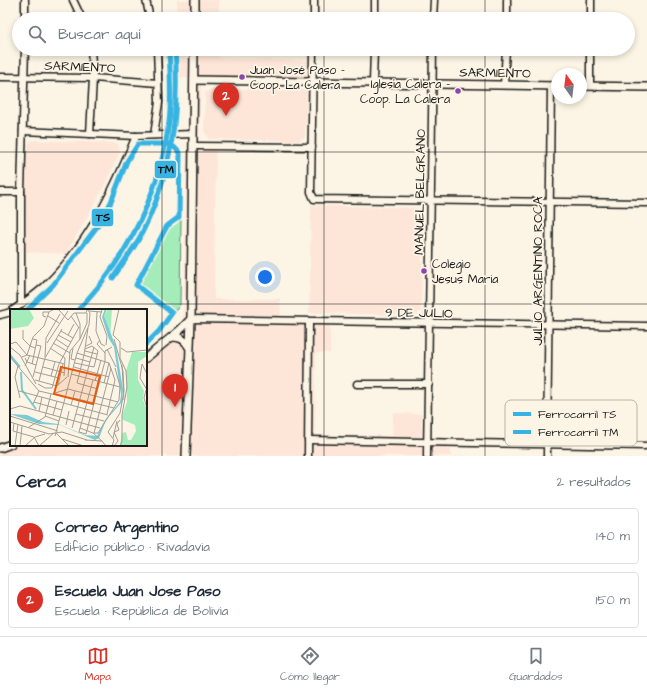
<!DOCTYPE html>
<html lang="es">
<meta charset="utf-8">
<style>
body{margin:0;font-family:"Architects Daughter",sans-serif;background:#f6f6f7;color:#1f2937}
.compass{position:absolute;left:551px;top:68px;width:36px;height:36px;border-radius:50%;background:#fff;box-shadow:0 2px 6px #0003;rotate:346deg}
.you{position:absolute;left:265px;top:277px;width:14px;height:14px;margin:-10px;border:3px solid #fff;border-radius:50%;background:#1a73e8;box-shadow:0 0 0 6px #1a73e833}
.badge{display:grid;place-items:center;width:26px;height:26px;border-radius:50%;background:#d93025;color:#fff;font-size:13px;font-weight:700}
.pin{position:absolute;translate:-50% -33px;filter:drop-shadow(0 1px 2px #0008)}
.pin::after{content:'';position:absolute;top:21px;width:14px;height:12px;background:inherit;clip-path:polygon(0 0,100% 0,50% 100%)}
.list{margin:0;padding:0;list-style:none}
h2{display:flex;justify-content:space-between;align-items:center;height:52px;margin:0;padding:0 16px;font-size:17px}
h2 small{font-size:13px;font-weight:400;color:#747a83}
.list li{display:grid;grid-template-columns:26px 1fr auto;gap:12px;align-items:center;box-sizing:border-box;height:56px;margin:0 8px 8px;padding:0 8px;border:1px solid #e0e1e3;border-radius:4px}
.list b{display:block;font-size:15px;white-space:nowrap}
.list p{margin:0;font-size:13px;white-space:nowrap;color:#747a83}
.list em{font-size:13px;font-style:normal;color:#747a83}
.icon{flex:none;width:22px;height:22px;fill:none;stroke:currentColor;stroke-width:2;stroke-linecap:round;stroke-linejoin:round}
.map{position:relative;flex:none;width:647px;height:456px;overflow:hidden}
.search{position:absolute;background:#fff;box-shadow:0 2px 6px #0003;left:12px;right:12px;top:12px;height:44px;display:flex;align-items:center;gap:10px;box-sizing:border-box;padding:0 14px;border-radius:22px;color:#747a83;font-size:15px}
.sheet{height:180px;background:#fff}
nav{display:flex;justify-content:space-around;align-items:center;box-sizing:border-box;height:56px;border-top:1px solid #e0e1e3;background:#fff;font-size:11px;color:#747a83}
nav a{display:grid;justify-items:center;gap:2px}
nav .on{color:#d93025}
.map>svg:first-child{display:block}
.built{fill:#fde6d8}
.green{fill:#a4edba;stroke:#60846b}
.lines{fill:none;stroke-linecap:round;stroke-linejoin:round}
.minor-casing{stroke:#1c1c1c;stroke-width:9}
.tertiary-casing{stroke:#1c1c1c;stroke-width:10}
.minor{stroke:#fcf5e5;stroke-width:6}
.tertiary{stroke:#fcf5e5;stroke-width:7}
.rail-1-casing{stroke:#fcf5e5;stroke-width:8}
.rail-2-casing{stroke:#fcf5e5;stroke-width:8}
.rail-1{stroke:#36b3e3;stroke-width:5}
.rail-2{stroke:#36b3e3;stroke-width:5}
.grid{fill:none;stroke:#1c1c1c;stroke-width:1;stroke-opacity:0.55}
.bus-dot{fill:#8e44ad;stroke:#fcf5e5;stroke-width:1.5}
.labels{text-anchor:middle;dominant-baseline:central;stroke-width:3.5;stroke-linejoin:round;paint-order:stroke}
.bus-label{font-size:12px;fill:#1c1c1c;stroke:#fcf5e5;text-anchor:start}
.street-label{font-size:13px;fill:#1c1c1c;stroke:#fcf5e5}
.inset-river{fill:none;stroke:#7bcbd5;stroke-width:2}
.inset-road{fill:none;stroke:#a29e95;stroke-width:1}
.view{fill:#e8590c;fill-opacity:0.15;stroke:#e8590c;stroke-width:2}
.inset-edge{fill:none;stroke:#1c1c1c;stroke-width:2}
.key{fill:#fcf5e5;stroke:#b9b4a9;stroke-width:1}
.key-label{font-size:11px;fill:#1c1c1c}
.line-badge{stroke:#fcf5e5;stroke-width:1.5}
.pale-badge-label{font-size:11px;text-anchor:middle;font-weight:bold;fill:#111}
</style>
<div class="map">
<svg width="647" height="456" viewBox="0 0 647 456">
<rect width="100%" height="100%" fill="#fcf5e5"/>
<filter id="ink" filterUnits="userSpaceOnUse"><feTurbulence type="fractalNoise" baseFrequency=".025" numOctaves="2"/><feDisplacementMap in="SourceGraphic" scale="8" xChannelSelector="R" yChannelSelector="G"/><feConvolveMatrix kernelMatrix="1 2 1 2 8 2 1 2 1" color-interpolation-filters="sRGB"/></filter>
<g filter="url(#ink)">
<g class="built">
<rect x="177" y="0" width="42" height="19"/>
<polygon points="178,49 218,49 219,58 308,61 308,86 201,84 199,143 216,144 214,299 280,299 281,316 330,317 330,353 316,353 315,435 392,436 393,413 422,414 422,438 451,439 451,456 0,456 0,444 11,440 11,445 146,445 146,354 178,328 182,320 184,302 188,78 178,78"/>
<polygon points="211,89 307,90 305,137 298,141 209,139 204,131 205,93"/>
<polygon points="32,140 118,143 120,152 102,191 66,254 26,252 25,197 28,144"/>
<polygon points="311,205 423,208 421,311 416,315 309,313"/>
</g>
<polygon class="green" points="181,219 180,304 177,309 173,312 139,286 169,227"/>
<g class="lines">
<g class="minor-casing">
<g id="minor">
<polyline points="25,0 25,19"/>
<polyline points="73,0 82,19"/>
<polyline points="146,0 150,19"/>
<polyline points="314,19 314,0"/>
<polyline points="375,19 375,0"/>
<polyline points="433,19 434,0"/>
<polyline points="507,19 507,0"/>
<polyline points="591,19 591,0"/>
<polyline points="313,49 311,192 314,199 647,203"/>
<polyline points="0,77 93,78 158,83"/>
<polyline points="373,83 374,49"/>
<polyline points="504,85 506,49"/>
<polyline points="590,86 590,49"/>
<polyline points="23,131 136,136 193,134"/>
<polyline points="90,134 93,78 91,49"/>
<polyline points="154,135 159,102 157,49"/>
<polyline points="193,146 312,147"/>
<polyline points="0,192 21,192"/>
<polyline points="21,305 21,192 25,49"/>
<path d="M13,310C25,302 37,294 47,284C89,243 114,189 136,136"/>
<polyline points="0,315 11,312"/>
<polyline points="191,319 647,326"/>
<polyline points="357,384 429,384"/>
<polyline points="308,440 647,446"/>
<polyline points="308,456 309,322"/>
<polyline points="427,456 433,49"/>
<polyline points="547,456 551,86"/>
</g>
</g>
<g class="tertiary-casing">
<g id="tertiary">
<polyline points="195,19 195,0"/>
<polyline points="194,80 557,86"/>
<polyline points="581,86 647,87"/>
<path d="M172,337C180,337 185,339 189,347"/>
<polyline points="146,358 180,330 191,319"/>
<polyline points="0,448 11,444"/>
<polyline points="186,456 191,319 194,49"/>
</g>
</g>
<use href="#minor" class="minor"/>
<use href="#tertiary" class="tertiary"/>
<g class="rail-1-casing">
<g id="rail-1">
<polyline points="27,310 53,285 99,224 111,202 127,161 138,144 171,144 180,153 179,217 167,226 136,285 172,313 159,331 146,344"/>
<path d="M78,310C86,301 94,292 102,282C138,236 162,180 169,122C172,98 170,73 169,49"/>
</g>
</g>
<g class="rail-2-casing">
<path id="rail-2" d="M113,278C122,264 133,250 141,235C171,177 180,113 175,49"/>
</g>
<use href="#rail-1" class="rail-1"/>
<use href="#rail-2" class="rail-2"/>
</g>
</g>
<path class="grid" d="M162,0V19M324,0V19M485,0V19M162,49V456M324,49V456M485,49V456M0,152H647M0,304H647"/>
<g class="bus-dot">
<circle cx="242" cy="77" r="3.5"/>
<circle cx="458" cy="91" r="3.5"/>
<circle cx="424" cy="271" r="3.5"/>
</g>
<g class="labels">
<g class="bus-label">
<text x="250" y="70">Juan José Paso -<tspan x="250" dy="15">Coop. La Calera</tspan></text>
<text x="450" y="84" text-anchor="end">Iglesia Calera -<tspan x="450" dy="15">Coop. La Calera</tspan></text>
<text x="432" y="264">Colegio<tspan x="432" dy="15">Jesus Maria</tspan></text>
</g>
<g class="street-label">
<text transform="translate(80 67) rotate(2)">SARMIENTO</text>
<text transform="translate(495 73) rotate(1)">SARMIENTO</text>
<text transform="translate(420 192) rotate(-89)">MANUEL BELGRANO</text>
<text transform="translate(538 271) rotate(-90)">JULIO ARGENTINO ROCA</text>
<text transform="translate(419 313) rotate(1)">9 DE JULIO</text>
</g>
</g>
<g transform="translate(10 309)">
<rect width="137" height="137" fill="#fcf5e5"/>
<path d="M0,0H19L24,9L18,17L0,20ZM98,0H102L100,28L94,7ZM122,43H137V47L128,53V71L134,82L133,91L137,101V137H110L112,124L116,123L118,131H121L126,122L125,116L113,111L112,107L117,93L116,62Z" fill="#a4edba"/>
<path d="M95,0H97L94,7L106,38L113,80L112,93L96,111L89,129L85,131L50,116L29,115L0,105L17,106L33,113L48,115L75,126L87,127L95,111L110,93L111,86L104,38L99,30L92,8Z" fill="#7bcbd5"/>
<path class="inset-river" d="M0,46L10,58M11,63L12,81L26,100"/>
<path class="inset-road" d="M48,0L58,11L64,4H76L77,1M92,0L90,8L97,27L96,36M109,0L103,26L110,33V49L116,62L117,78L112,106V132L110,137M79,2L92,3M87,3L86,22L91,35L95,37M38,7L49,14M61,7L69,19M36,8L33,7V3H39M13,21V30L20,37L25,39M51,22L63,29M48,26L61,33M58,26L64,15M46,30L58,38M70,30L77,14V4M90,31L87,35L95,44M37,34L58,2M43,34L60,44M0,35L6,33L17,46M76,37L82,34L79,27M0,38L10,46L26,75M40,39L55,49L54,67M63,39L61,50L65,51M111,39L117,43L137,41M75,40L82,37L88,42L84,58L79,57M97,40L106,58M75,42L87,45M67,44L79,16L80,4L77,0M17,46L55,55M74,46L67,74L88,80M74,46L78,19M0,48L29,82L42,85L58,80M12,48L17,46L23,28L34,17L39,3L44,0M35,48L36,29L50,5M15,49L17,53L26,56M66,49L80,53M65,54L79,57M22,55L27,31L23,30M112,56L114,91M8,57L5,68L10,89M15,57L20,46M33,58L55,64M64,58L99,68M25,63L49,69M61,65L110,78M137,65L132,55L130,69L137,81M41,67L45,53M23,68L31,37L26,36M58,68L60,42L70,30V15L66,4M25,71L47,77L57,68M83,71L69,123L76,125L95,52V42L102,38M29,72L35,49L52,20M85,72L91,51M94,74L99,54M28,75L35,79H42L49,55L69,18M48,76L53,55M58,80L108,93M136,81L134,89L137,99M9,82L98,106M63,89L84,94M24,93L52,101M84,94L104,99M23,95L29,82M61,96L65,82M0,100L10,97L90,119M29,102L32,88M66,105L94,112M97,105L105,71L99,54M43,106L47,92M0,107L48,122M35,107L49,112M0,113L39,125L52,123M4,114L3,122L24,128L29,137M56,116L59,102M19,118L35,108L41,85M62,119L84,38M70,119L83,124L92,132M52,123L77,131M46,124L59,137M84,124H88L109,91L110,77L105,59M84,124L101,59M45,127L67,44L99,54M103,129L107,112M52,130L74,137M75,131L92,132L96,137M5,137L8,115M10,137L12,117M15,137L25,128L35,125M29,137L44,124M102,137L104,131L98,123L110,104L114,82L113,62L104,30M104,137L108,132L104,123L109,121L107,115L110,111"/>
<path class="view" d="M51,58L90,67L83,95L44,85Z"/>
<rect width="137" height="137" class="inset-edge"/>
</g>
<rect x="505" y="400" width="132" height="46" rx="6" class="key"/>
<rect x="513" y="412" width="18" height="4" fill="#36b3e3"/>
<rect x="513" y="430" width="18" height="4" fill="#36b3e3"/>
<g class="key-label">
<text x="538" y="418">Ferrocarril TS</text>
<text x="538" y="436">Ferrocarril TM</text>
</g>
<g class="line-badge">
<rect x="154" y="160" width="23" height="19" rx="4" fill="#36b3e3"/>
<rect x="91" y="208" width="23" height="19" rx="4" fill="#36b3e3"/>
</g>
<g class="pale-badge-label">
<text x="166" y="173">TM</text>
<text x="103" y="221">TS</text>
</g>
</svg>
<svg class="compass" viewBox="-18 -18 36 36"><path d="M0-13l5 13h-10z" fill="#e53935"/><path d="M0 13l5-13h-10z" fill="#747a83"/></svg>
<div class="you"></div>
<div class="pin badge" style="left:175px;top:407px">1</div>
<div class="pin badge" style="left:226px;top:116px">2</div>
<div class="search"><svg class="icon" aria-label="search" viewBox="0 0 24 24"><circle cx="10" cy="10" r="6"/><path d="M15 15l6 6"/></svg>Buscar aquí</div>
</div>
<section class="sheet">
<h2>Cerca<small>2 resultados</small></h2>
<ul class="list">
<li><span class="badge">1</span><div><b>Correo Argentino</b><p>Edificio público · Rivadavia</p></div><em>140 m</em></li>
<li><span class="badge">2</span><div><b>Escuela Juan Jose Paso</b><p>Escuela · República de Bolivia</p></div><em>150 m</em></li>
</ul>
</section>
<nav>
<a class="on"><svg class="icon" aria-label="map" viewBox="0 0 24 24"><path d="M3 6l6-2 6 2 6-2v14l-6 2-6-2-6 2zM9 4v14M15 6v14"/></svg>Mapa</a>
<a><svg class="icon" aria-label="directions" viewBox="0 0 24 24"><path d="M12 3l9 9-9 9-9-9zM9 14v-3h6M13 9l2 2-2 2"/></svg>Cómo llegar</a>
<a><svg class="icon" aria-label="saved" viewBox="0 0 24 24"><path d="M7 4h10v16l-5-4-5 4z"/></svg>Guardados</a>
</nav>
